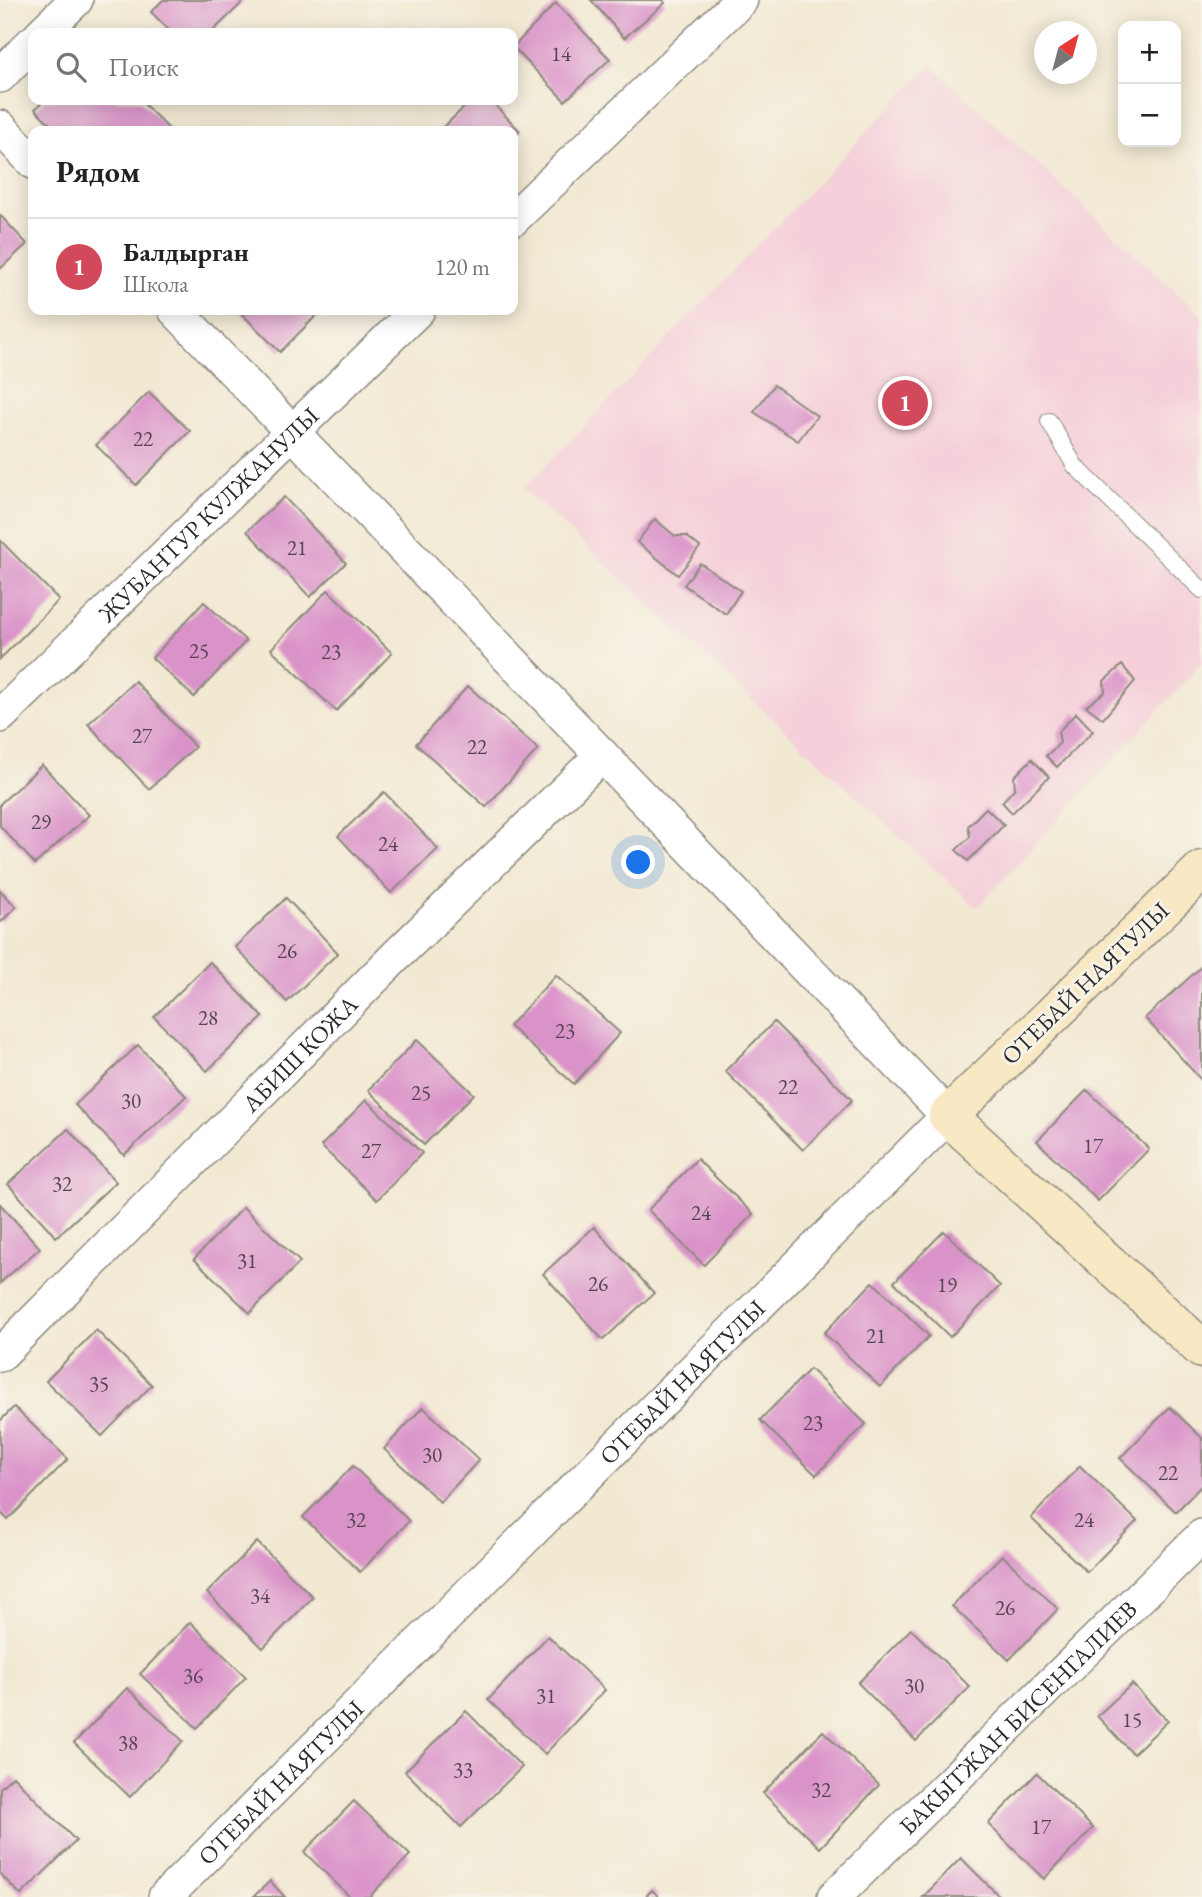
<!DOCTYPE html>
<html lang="ru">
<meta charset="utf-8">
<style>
body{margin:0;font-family:"EB Garamond",serif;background:#f6f6f6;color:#222}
.controls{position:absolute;right:21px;top:21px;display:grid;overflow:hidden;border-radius:14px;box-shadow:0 4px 18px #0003}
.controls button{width:63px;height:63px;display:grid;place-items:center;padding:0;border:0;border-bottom:2px solid #e0e0e0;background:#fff;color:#222;font:35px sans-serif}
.compass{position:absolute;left:1034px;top:21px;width:63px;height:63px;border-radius:50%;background:#fff;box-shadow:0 4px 18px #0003;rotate:36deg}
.you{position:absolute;left:639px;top:863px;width:24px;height:24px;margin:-18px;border:5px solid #fff;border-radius:50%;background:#1a73e8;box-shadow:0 0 0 10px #1a73e833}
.badge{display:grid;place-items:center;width:46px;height:46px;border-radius:50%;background:#d1495b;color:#fff;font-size:23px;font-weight:700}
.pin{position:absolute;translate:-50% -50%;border:4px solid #fff;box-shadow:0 2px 7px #0006}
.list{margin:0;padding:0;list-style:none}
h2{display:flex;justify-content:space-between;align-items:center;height:91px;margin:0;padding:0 28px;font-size:30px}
h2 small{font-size:23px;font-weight:400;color:#767676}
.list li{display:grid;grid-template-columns:46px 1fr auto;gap:21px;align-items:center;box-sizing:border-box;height:98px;padding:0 28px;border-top:2px solid #e0e0e0}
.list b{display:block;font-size:26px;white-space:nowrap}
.list p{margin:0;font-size:23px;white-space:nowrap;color:#767676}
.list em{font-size:23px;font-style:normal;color:#767676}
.icon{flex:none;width:38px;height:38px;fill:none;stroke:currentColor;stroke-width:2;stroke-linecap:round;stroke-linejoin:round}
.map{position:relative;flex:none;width:1202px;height:1897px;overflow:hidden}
.search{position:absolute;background:#fff;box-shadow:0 4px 18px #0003;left:28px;top:28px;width:490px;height:77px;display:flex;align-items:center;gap:18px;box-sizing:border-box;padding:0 24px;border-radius:14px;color:#767676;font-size:26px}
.panel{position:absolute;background:#fff;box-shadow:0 4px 18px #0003;left:28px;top:126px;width:490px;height:189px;border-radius:14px}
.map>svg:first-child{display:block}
.built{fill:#f5cfd9}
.building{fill:#da93c9}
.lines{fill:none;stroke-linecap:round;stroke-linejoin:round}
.lane-casing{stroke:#8e8a7f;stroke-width:18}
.street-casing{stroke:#8e8a7f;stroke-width:36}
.secondary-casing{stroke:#8e8a7f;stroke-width:41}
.lane{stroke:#fff;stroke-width:16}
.street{stroke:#fff;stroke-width:33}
.secondary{stroke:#f8e8c3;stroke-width:38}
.labels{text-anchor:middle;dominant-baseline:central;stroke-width:6;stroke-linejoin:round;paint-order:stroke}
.number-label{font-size:21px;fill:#574552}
.street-label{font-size:24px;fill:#2b2b2b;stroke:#f7f3e8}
</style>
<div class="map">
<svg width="1202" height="1897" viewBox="0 0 1202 1897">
<rect width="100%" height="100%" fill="#f7f3e8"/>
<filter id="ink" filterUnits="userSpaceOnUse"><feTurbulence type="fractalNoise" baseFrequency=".0143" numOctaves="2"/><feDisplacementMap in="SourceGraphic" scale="14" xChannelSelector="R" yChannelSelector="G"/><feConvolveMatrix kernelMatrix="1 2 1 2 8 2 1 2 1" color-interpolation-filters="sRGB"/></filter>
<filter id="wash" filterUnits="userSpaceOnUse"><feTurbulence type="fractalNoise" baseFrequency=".00686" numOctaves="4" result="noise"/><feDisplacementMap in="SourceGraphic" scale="28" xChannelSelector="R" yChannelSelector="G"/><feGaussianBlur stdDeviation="1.57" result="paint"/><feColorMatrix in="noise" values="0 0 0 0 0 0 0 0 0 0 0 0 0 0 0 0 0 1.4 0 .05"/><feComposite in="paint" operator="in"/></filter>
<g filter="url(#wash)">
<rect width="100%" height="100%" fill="#f2e9d3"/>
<polygon class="built" points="931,65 1202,316 1202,663 977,908 524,489"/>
<g id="blocks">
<g class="building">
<polygon points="163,0 245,0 211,33 172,33 151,12"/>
<polygon points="591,0 663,0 665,3 624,38"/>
<polygon points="556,3 610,59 565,101 513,47"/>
<polygon points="45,100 140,100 171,131 57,131 35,109"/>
<polygon points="472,100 490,100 520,131 513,138 513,131 439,131"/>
<polygon points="0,215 27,244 0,269"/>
<polygon points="238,310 322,310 280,352"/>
<polygon points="774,385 817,416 798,441 754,412"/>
<polygon points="149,392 190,431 136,485 96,445"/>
<polygon points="284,497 346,563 310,597 247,531"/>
<polygon points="655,519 675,536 686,536 700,547 678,575 637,542"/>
<polygon points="0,540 59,600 0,659"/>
<polygon points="700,563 741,591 726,614 684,585"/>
<polygon points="328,590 392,653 336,711 271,649"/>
<polygon points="204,602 246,641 194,697 152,658"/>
<polygon points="1122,665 1135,681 1103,719 1086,706 1105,692 1104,681"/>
<polygon points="135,681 195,747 149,789 88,724"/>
<polygon points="468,686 538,749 486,807 416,744"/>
<polygon points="1076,713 1093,731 1057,767 1046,756 1060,743 1058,732"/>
<polygon points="1032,759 1049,777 1012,813 1002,802 1015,788 1014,777"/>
<polygon points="42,765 89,815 35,864 0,826 0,804"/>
<polygon points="384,792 438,849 391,893 338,836"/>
<polygon points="986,808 1004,825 968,861 956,850 970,837 968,826"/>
<polygon points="0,890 16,907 0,923"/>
<polygon points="286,898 338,953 287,1002 235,947"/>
<polygon points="210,962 263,1017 207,1071 154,1017"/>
<polygon points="1202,966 1202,1081 1145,1018"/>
<polygon points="556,975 620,1033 574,1084 509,1026"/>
<polygon points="774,1022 852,1100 803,1150 725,1071"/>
<polygon points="417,1040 474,1094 424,1145 368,1090"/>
<polygon points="138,1045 186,1096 124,1155 75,1105"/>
<polygon points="1087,1090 1149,1149 1098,1201 1037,1141"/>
<polygon points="366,1100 422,1153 377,1200 321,1146"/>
<polygon points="68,1129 116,1182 56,1237 8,1184"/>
<polygon points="697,1159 753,1214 704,1265 648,1210"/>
<polygon points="0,1204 40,1248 0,1283"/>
<polygon points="243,1207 300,1262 250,1313 194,1259"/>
<polygon points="594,1227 654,1293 603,1340 543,1274"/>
<polygon points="944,1231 1000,1286 950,1337 894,1282"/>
<polygon points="873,1282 929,1336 880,1387 824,1333"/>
<polygon points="96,1330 152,1385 102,1436 46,1381"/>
<polygon points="810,1369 866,1424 816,1475 760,1420"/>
<polygon points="14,1407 68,1459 8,1520 0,1512 0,1421"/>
<polygon points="423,1407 479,1460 440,1502 384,1449"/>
<polygon points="1170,1407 1202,1438 1202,1485 1176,1512 1120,1458"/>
<polygon points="353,1466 409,1521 360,1572 303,1517"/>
<polygon points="1080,1466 1137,1521 1087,1572 1031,1518"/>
<polygon points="257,1542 313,1597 263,1648 207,1593"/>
<polygon points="1002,1555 1058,1609 1009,1660 952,1606"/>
<polygon points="190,1622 246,1677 197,1728 140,1674"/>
<polygon points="911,1629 970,1687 916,1741 858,1683"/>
<polygon points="548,1636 605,1690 545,1754 488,1700"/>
<polygon points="1132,1684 1168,1721 1133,1754 1097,1716"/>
<polygon points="127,1688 183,1741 130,1797 74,1743"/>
<polygon points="466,1711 522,1767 461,1827 405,1771"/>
<polygon points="823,1731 879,1785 820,1848 763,1793"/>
<polygon points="1037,1773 1093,1828 1044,1879 988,1824"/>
<polygon points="13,1776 76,1841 21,1895 0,1874 0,1788"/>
<polygon points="354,1801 410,1855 369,1897 350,1897 304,1852"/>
<polygon points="961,1858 1000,1897 923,1897"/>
<polygon points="270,1881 285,1897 253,1897"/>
<polygon points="652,1890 659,1897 645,1897"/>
</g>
</g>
</g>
<g filter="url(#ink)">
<use href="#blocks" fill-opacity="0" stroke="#8e8a7f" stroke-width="2"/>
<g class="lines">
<g class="lane-casing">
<polyline id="lane" points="1049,421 1075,466 1202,590"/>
</g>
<g class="street-casing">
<g id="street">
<polyline points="42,33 76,0"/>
<polyline points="0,76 33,42"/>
<polyline points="0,127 33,162"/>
<polyline points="513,219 741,0"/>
<path id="s1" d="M0,716L418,310"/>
<path id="s2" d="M0,1355L397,955L602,755"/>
<path id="s3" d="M165,1897L948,1116L175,310"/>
<path id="s4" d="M834,1897L1202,1536"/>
</g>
</g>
<g class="secondary-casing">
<polyline id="secondary" points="1202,870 948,1116 1202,1349"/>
</g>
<use href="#lane" class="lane"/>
<use href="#street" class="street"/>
<use href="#secondary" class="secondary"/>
</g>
</g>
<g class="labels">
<g class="number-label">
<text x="561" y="53">14</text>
<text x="143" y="438">22</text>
<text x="297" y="547">21</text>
<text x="199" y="650">25</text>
<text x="331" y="651">23</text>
<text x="142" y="735">27</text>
<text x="477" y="746">22</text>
<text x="41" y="821">29</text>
<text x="388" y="843">24</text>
<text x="287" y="950">26</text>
<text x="208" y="1017">28</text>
<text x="565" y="1030">23</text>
<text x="788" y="1086">22</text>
<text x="421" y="1092">25</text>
<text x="131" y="1100">30</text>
<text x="1093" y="1145">17</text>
<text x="371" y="1150">27</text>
<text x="62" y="1183">32</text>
<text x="701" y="1212">24</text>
<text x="247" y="1260">31</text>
<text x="598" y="1283">26</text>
<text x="947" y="1284">19</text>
<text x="876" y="1335">21</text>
<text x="99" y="1383">35</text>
<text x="813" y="1422">23</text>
<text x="432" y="1454">30</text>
<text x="1168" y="1472">22</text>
<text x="356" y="1519">32</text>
<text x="1084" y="1519">24</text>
<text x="260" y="1595">34</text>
<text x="1005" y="1607">26</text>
<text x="193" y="1675">36</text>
<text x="914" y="1685">30</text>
<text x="546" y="1695">31</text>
<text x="1132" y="1719">15</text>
<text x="128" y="1742">38</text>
<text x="463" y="1769">33</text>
<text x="821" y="1789">32</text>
<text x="1041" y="1826">17</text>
</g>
<g class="street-label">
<text stroke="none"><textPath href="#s1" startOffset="290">ЖУБАНТУР КУЛЖАНУЛЫ</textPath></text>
<text transform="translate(1085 983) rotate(-44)">ОТЕБАЙ НАЯТУЛЫ</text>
<text stroke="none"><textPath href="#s2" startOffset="425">АБИШ КОЖА</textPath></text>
<text stroke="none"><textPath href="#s3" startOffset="730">ОТЕБАЙ НАЯТУЛЫ</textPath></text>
<text stroke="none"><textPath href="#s4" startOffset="257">БАКЫТЖАН БИСЕНГАЛИЕВ</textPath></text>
<text stroke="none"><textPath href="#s3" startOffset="163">ОТЕБАЙ НАЯТУЛЫ</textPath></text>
</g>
</g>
</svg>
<div class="controls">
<button>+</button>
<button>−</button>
</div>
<svg class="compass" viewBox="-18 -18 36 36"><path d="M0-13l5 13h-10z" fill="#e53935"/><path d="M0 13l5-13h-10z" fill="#767676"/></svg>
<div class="you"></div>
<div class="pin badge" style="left:905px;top:403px">1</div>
<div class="search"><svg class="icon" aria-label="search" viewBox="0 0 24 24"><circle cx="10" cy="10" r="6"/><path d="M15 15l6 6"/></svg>Поиск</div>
<section class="panel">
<h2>Рядом<small></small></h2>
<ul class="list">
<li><span class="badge">1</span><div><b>Балдырган</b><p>Школа</p></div><em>120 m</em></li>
</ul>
</section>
</div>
